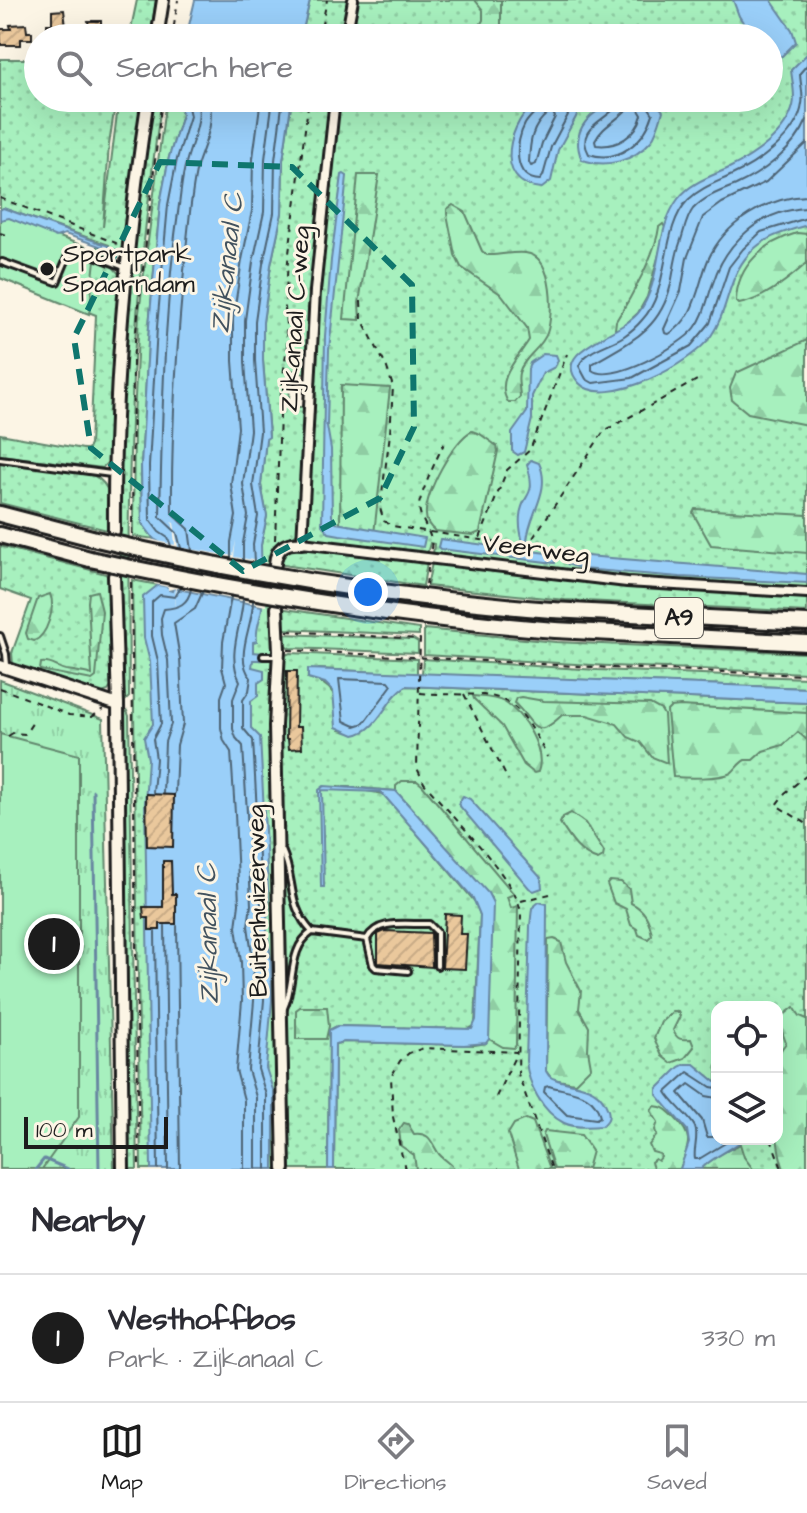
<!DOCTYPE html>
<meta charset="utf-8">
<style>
body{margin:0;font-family:"Architects Daughter",sans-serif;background:#f7f7f7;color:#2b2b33}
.controls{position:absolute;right:24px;bottom:24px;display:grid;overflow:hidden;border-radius:16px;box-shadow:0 8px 32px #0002}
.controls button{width:72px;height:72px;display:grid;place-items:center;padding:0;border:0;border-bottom:2px solid #e1e1e2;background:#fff;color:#2b2b33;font:40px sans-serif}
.scale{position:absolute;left:24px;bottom:20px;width:144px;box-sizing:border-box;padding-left:8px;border:4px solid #1c1c1c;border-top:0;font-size:22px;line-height:28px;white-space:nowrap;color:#1c1c1c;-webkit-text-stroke:6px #fcf5e5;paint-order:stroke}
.you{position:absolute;left:368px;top:592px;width:28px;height:28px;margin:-20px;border:6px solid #fff;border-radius:50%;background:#1a73e8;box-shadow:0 0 0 12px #1a73e833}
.badge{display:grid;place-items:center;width:52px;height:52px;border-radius:50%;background:#1c1c1c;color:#fff;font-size:26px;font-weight:700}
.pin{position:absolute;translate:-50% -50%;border:4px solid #fff;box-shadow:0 2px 8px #0006}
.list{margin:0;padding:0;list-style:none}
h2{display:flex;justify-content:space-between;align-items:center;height:104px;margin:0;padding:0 32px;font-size:34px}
h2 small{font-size:26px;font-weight:400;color:#7c7c81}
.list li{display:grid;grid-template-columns:52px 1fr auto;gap:24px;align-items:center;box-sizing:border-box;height:128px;padding:0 32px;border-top:2px solid #e1e1e2}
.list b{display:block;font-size:30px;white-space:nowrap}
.list p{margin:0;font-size:26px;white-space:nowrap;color:#7c7c81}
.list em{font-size:26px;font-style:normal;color:#7c7c81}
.icon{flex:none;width:44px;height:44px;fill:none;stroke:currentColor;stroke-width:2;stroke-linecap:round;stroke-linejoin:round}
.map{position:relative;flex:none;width:807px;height:1169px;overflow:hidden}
.search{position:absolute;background:#fff;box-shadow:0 8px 32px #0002;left:24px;right:24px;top:24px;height:88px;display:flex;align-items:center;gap:20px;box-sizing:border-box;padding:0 28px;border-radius:44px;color:#7c7c81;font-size:30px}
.sheet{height:232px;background:#fff}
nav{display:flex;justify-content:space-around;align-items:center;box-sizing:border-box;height:112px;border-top:2px solid #e1e1e2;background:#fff;font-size:22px;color:#7c7c81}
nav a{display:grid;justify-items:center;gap:4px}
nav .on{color:#1c1c1c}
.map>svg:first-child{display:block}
.grass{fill:url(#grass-dots);stroke:#62866d;stroke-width:2;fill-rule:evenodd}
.forest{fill:url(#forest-firs);stroke:#62866d;stroke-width:2}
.park{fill:url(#park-tufts);stroke:#62866d;stroke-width:2}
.pitch{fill:#a7f0be;stroke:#62866d;stroke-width:2}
.water{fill:#9acff9;stroke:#6887a1;stroke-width:2}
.pier{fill:#fcf5e5}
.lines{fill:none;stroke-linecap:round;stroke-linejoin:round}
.shore{stroke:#4e6474;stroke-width:2}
.stream{stroke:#6887a1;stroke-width:3}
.building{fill:url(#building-hatch);stroke:#1c1c1c;stroke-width:2}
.service-casing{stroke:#1c1c1c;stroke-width:10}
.minor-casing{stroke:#1c1c1c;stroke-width:14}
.tertiary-casing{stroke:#1c1c1c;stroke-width:16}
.motorway-casing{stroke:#1c1c1c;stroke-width:20}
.path{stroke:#1c1c1c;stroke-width:2;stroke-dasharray:6 6;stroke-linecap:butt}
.service{stroke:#fcf5e5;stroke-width:4}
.minor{stroke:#fcf5e5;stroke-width:8}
.tertiary{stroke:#fcf5e5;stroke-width:10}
.motorway{stroke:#fcf5e5;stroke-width:14}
.motorway-bridge-casing{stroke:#1c1c1c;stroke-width:20;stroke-linecap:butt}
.motorway-bridge{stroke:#fcf5e5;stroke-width:14}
.marked{fill:none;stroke:#0f766e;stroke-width:6;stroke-dasharray:16 10;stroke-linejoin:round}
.poi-dot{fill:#1c1c1c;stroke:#fcf5e5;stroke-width:3}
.labels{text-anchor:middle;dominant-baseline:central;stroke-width:6;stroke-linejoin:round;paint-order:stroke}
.shield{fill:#fcf5e5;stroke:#5f5d58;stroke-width:2}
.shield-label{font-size:24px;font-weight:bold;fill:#1c1c1c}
.poi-label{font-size:26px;fill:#1c1c1c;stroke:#fcf5e5;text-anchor:start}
.street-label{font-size:26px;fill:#1c1c1c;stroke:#fcf5e5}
.water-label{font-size:28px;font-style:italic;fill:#42525e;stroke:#fcf5e5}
</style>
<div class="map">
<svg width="807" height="1169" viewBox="0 0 807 1169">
<defs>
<pattern id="grass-dots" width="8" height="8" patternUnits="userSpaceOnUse" patternTransform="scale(2)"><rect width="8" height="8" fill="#a7f0be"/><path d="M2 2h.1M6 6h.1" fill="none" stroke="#8fcda3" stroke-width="1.8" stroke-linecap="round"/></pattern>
<pattern id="forest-firs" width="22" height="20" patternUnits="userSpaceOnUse" patternTransform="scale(2)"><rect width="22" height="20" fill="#a7f0be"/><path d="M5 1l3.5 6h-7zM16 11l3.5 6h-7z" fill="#8fcda3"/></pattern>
<pattern id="park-tufts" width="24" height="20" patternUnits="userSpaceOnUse" patternTransform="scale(2)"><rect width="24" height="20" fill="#a7f0be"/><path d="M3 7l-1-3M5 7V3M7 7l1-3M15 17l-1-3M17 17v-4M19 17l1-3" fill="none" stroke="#8fcda3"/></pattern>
<pattern id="building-hatch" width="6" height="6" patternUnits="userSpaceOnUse" patternTransform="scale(2)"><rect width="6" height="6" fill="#eac89c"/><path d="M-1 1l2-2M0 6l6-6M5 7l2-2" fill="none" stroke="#c8ab86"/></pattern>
</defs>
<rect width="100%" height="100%" fill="#fcf5e5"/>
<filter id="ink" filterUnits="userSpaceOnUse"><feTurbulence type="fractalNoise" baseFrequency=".0125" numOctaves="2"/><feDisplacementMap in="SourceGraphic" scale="16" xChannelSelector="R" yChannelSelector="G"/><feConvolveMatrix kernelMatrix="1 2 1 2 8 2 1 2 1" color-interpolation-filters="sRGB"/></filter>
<g filter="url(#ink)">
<g class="grass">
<polygon points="137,0 156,0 150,38 129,38"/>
<polygon points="310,0 350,0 343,38 301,38"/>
<polygon points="355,0 807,0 807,588 647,578 433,555 434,544 430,543 427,554 317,542 307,536 313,371 317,353 315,342 338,98 769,98 769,38 348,38"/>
<polygon points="0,59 38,59 38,98 116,98 109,145 103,227 119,98 141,98 122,253 112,258 96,251 97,246 108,249 109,245 3,208 0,210"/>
<path d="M152,98H162C152,166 144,235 138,303C127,434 128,566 129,697L125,701L122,696C122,593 115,491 121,387C126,290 140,194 152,98Z"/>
<polygon points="166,98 178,98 182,115 169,157 160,204 149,326 141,466 142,523 154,539 133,536 134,418 139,313"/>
<path d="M292,98H333L308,375L292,370L288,407H305L300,529C295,539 281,540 273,549L275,652L263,654V659L274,660L281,1169H141L132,580L169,587V590L172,591L173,588L261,605V545L267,516L261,485L266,439L269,436L263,360V322L271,265L282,213L283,160Z"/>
<polygon points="79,253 113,267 121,276 108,462 102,468 0,455 0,434 83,449 88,449 90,445 96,315 0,278 0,271"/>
<path d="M0,461L93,475C116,487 110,507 107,530L0,503Z"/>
<polygon points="298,545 427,562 423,586 277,564 285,551"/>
<polygon points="0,546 106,574 109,580 113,684 108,691 99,694 13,665 12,653 31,600 0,589"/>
<polygon points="432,563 807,594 807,612 565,600 427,586"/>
<polygon points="279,608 419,629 419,635 283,629"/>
<polygon points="424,629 556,642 807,653 807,673 609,666 424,655"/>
<polygon points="283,634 413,639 418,642 418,653 290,648 282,643"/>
<path d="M290,653L417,659V674L319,669L308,678C340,686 336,702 340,730C380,742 378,702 406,686L807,703V1169H334L335,1044L344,1042L475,1045L486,1043L490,1036L493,903L488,893L396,791L337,786L384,794L476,903L480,915L475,1026L468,1029L337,1026L329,1030L328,1169H288L278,744L283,656ZM717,1007H777V1139H717Z"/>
<polygon points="423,659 598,670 807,678 807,688 422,674"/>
<polygon points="127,711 129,716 137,1169 127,1169 123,714"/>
</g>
<g class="forest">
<polygon points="475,0 501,0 501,25 497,38 473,38 483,20 483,10"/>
<polygon points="358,175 379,175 359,303 360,320 344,319"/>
<path d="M453,205L465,212L482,251L487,255C501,256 517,250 530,254C553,261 554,313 547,333C542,348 524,356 519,373C517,380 520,389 520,397L515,402H508C494,380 518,358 529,340L527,328L502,295L461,267L455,255L447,214V209Z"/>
<path d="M663,224L666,229L647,297L638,313L619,330L615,329L616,321C631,298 656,253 659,227Z"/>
<path d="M797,233L807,234V263C789,279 763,300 739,304L736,301C737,265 765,242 797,233Z"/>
<polygon points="807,340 807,425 748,413 732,400 730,388 736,373"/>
<polygon points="341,385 390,388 374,534 340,528"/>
<path d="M472,431L480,434L497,446L498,451L480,532L473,535L435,531C430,527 426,522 426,515C424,494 454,439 472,431Z"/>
<polygon points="695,509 807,515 807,553 711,545 693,513"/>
<path d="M97,591L102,611L96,677L92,680L40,670L41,663C51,661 56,668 66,670C75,671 83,672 92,675L88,602L89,593Z"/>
<path d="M50,594C56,607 47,636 34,641L28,639L26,633L38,598Z"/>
<path d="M473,696C483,697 495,697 504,702C524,714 546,750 538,772L534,773L524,765L502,726L474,699Z"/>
<path d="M521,697L544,701L650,704L661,710L664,715L667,763L652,757L640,742L628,737L617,724L587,715H562C533,743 535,721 514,703L516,698Z"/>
<path d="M680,706L807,713V740L798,732L783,745L763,751L753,760H745C739,763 736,769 731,773C720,779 686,778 673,777L667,711L671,707Z"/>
<polygon points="402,781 417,781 422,785 514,894 507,897 511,908 518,906 516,1045 514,1048 503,1047 489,1039 491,898 396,791 396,786"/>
<path d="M571,813L585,823L604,852L603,857L598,860C579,854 570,839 560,823L563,817Z"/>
<path d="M610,881L621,882L629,889L631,903C645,910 649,919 652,935L648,939L639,935L637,929L631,925L626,909L614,903L607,884Z"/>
<polygon points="554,939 561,942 566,962 581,991 579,1009 589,1027 588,1050 591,1067 575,1083 552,1079 546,1071 548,940"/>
<polygon points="300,1007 327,1007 329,1026 326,1039 296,1039 296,1010"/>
<path d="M794,1007L800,1016L807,1019V1169H784C774,1144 774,1088 777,1060C778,1053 782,1048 786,1043L778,1020Z"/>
<path d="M672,1012H678L680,1016L673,1030C677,1040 681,1040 691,1039L694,1047L685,1058L671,1063L662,1056L654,1038L661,1022Z"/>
<path d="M654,1106C666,1107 668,1111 676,1119C695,1138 688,1146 680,1169H653L651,1162L655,1159L658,1161L661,1157L660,1154L652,1152L649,1145L657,1135L655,1130L658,1122L651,1111Z"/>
<polygon points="526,1119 533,1122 550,1169 519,1169 508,1134 514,1124"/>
<path d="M404,1123L408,1124L414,1134C431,1132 431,1143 439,1154C444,1160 450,1162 455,1169H416L414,1155L401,1146L399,1130Z"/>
<polygon points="545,1131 581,1135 592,1151 587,1169 554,1169 543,1135"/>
<path d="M740,1144L744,1157L753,1169H701C712,1157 727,1151 740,1144Z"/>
</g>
<polygon class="park" points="0,680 103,719 114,1169 0,1169"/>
<g class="pitch">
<polygon points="0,214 96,251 89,314 0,278"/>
<polygon points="0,734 79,755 79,1117 42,1169 0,1169"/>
</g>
<g class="water">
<polygon points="195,0 310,0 301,38 186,38"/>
<polygon points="733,0 771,0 792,30 796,42 782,56 769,58 769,38 753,38 739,16"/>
<path d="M807,54V225C785,232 765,236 749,254C727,278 729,310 711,336C694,362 605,411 579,383C548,350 622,335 639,312C663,280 654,231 678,199C691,182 712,176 729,168C754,156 786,134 793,106C796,96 792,81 791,70Z"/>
<polygon points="178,98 292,98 283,160 282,213 271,265 263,322 263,361 269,437 266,439 261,485 267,516 261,545 262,584 163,544 154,539 142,523 141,466 149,326 160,204 169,157 182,115"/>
<path d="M540,98H579L581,102L576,117L558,150L551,181L542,188C490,185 509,118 540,98Z"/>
<path d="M619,98C638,98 651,95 663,111C660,121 657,133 651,141C633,162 607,168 582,160C568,128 593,111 619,98Z"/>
<polygon points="344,174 347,176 329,350 327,426 331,449 332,516 336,523 425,538 423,547 340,535 329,533 322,525 325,336 331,260 342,175"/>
<polygon points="3,208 109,246 108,249 65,234 56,237 9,218 0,220 0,210"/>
<polygon points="543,354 556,355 558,360 555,367 543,373 532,396 532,419 524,452 518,455 512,451 512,433 527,412 528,369 530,363"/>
<path d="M531,460L539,463C552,491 529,513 527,541L523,543C521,535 519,524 520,516C522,492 538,499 527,465Z"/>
<polygon points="440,539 554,554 555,563 440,549 438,547"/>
<polygon points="574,555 807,574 807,583 680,577 582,569 567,564 567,556"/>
<path d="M158,585L169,587V590L172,591L173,588L262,606C262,617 255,627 257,641L253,642V652L263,653V660H253L252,667L264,670V679L258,683V696L251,701V728L260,737L269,906L266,924L271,959L272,1000L266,1068L274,1093V1169H151L145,803L148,759L144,738L153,724L150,662L144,638L143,597Z"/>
<path d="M308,669L807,688V703L406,686C386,698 380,730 354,735L336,727L333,691L325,683L308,678Z"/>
<polygon points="324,786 396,791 488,893 493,903 489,1039 486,1043 464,1045 344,1042 335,1044 334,1169 328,1169 329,1030 337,1026 472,1029 476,1020 480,915 473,898 381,792 322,790 324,887 321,887 319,790"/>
<polygon points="463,796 470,799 541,878 542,888 534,891 529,888 458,804"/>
<path d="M539,902L547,904L546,1071C549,1076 549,1077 555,1079C575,1087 599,1083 608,1110C610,1118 608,1121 602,1126C591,1127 574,1128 564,1123C542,1112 528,1084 526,1061L530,926L532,908Z"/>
<path d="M685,1064H694L717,1083V1139H744C730,1151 714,1156 701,1169H680L689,1143L687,1130L657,1095V1089L679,1067Z"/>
</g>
<polygon class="pier" points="171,522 174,523 178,547 233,556 236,540 234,557 266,562 266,606 177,588 174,609 176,588 168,590 168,587 154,584 159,546 149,539 175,545 173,524"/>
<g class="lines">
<g class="shore">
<path d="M807,65L800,73C800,83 804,95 802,104C798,136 757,164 730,176C715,183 700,188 688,200C660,229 671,290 642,320C637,326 630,332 624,336C609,346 586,349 579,366L586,379L593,383L632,378L691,346L710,323L729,267L743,249L761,232L807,218"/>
<path d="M543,98C542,109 531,114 525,124C515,142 512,179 540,180L543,176L551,147L569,113L573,98"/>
<path d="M620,98C617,119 572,124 589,154C619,164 645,141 653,114L647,105L646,98"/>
<path d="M631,104L636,105L642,115C637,135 617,148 596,145L595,141C603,124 622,119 631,104Z"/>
<path d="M548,113H553L555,117L542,143L536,164L531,166L529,162C530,142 531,127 548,113Z"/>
<path d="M807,120C795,149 764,172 736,185C721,191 705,196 693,209C686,218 684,232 680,243C675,257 674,270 671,284C660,331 629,342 592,364V370C611,385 681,346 695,328C705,315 707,299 713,283C726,241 762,210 807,208"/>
<path d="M807,143L766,182L722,203L703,217L687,258L681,291L664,329L665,333L669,334C696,318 697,287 708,260C724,223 767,197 807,196"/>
<polyline points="171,546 168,538 159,532 150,520 149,466 157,327 168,205 177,159 190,116 186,98"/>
<path d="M181,548L177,533L160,517C162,413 164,308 179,205C181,191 182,176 186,163C192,139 203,123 197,98"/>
<path d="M192,551L189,529L172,513C171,413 179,312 190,212C192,196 194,178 198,163C206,140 215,123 209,98"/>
<polyline points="231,558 231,542 236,516 231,484 238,428 233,361 233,319 242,260 252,211 253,158 261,98"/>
<polyline points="243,561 243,543 248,516 243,484 250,430 245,362 245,320 253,262 264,212 265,159 273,98"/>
<polyline points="254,563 253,544 258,516 253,485 260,432 255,361 255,321 263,264 274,213 275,160 283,98"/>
<polyline points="231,597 223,642 222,668 226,683 221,697 221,728 224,741 231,752 235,813 239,904 236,927 241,962 242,1001 236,1070 244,1100 244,1169"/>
<path d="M243,599C242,625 226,655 240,681L233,699V729L236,738L243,746L247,813L251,905L248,926L253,961L254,1001L248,1070L256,1097V1169"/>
<path d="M253,600C254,625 233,656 251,678L249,691L243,700V728L253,740L257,813L261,905L258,925L263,960L264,1000L258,1069L266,1095V1169"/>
<polygon points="339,679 389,681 392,685 364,723 355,726 344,721"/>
<polyline points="153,792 156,759 153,739 161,724 158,661 152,636 152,602 160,595 175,597 181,587"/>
<path d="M163,793L165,742L171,724L168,660L162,635L161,618L164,609C179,608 188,604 191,589"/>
<polyline points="175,793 177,745 183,724 180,659 174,623 195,609 203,591"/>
<polyline points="165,926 168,1169"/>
<polyline points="177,926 180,1169"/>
<polyline points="155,932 158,1169"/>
<path d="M549,1086C569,1092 595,1091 600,1117L596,1119L567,1115L544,1092L545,1087Z"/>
<path d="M717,1088L711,1087L688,1072L666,1092C673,1104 690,1117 695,1127C699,1138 693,1149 695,1159H699L732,1139"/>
<polyline points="717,1098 706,1096 689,1084 679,1093 702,1120 707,1137 717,1137"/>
</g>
<g class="stream">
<polyline points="93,791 99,1169"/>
<polyline points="36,1169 44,1159 68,1169"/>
</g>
</g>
<g class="building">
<polygon points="64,10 66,27 89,27 88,21 101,21 101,38 47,37 47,24 52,24 52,11"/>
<polygon points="26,24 27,32 32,32 32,39 21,39 21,45 1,45 0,29 11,29 10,25"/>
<polygon points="287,671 297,671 296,727 301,727 302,748 289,749 288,739 286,739"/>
<polygon points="146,794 174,795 173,847 147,846"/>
<polygon points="163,861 171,861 172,894 176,894 176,924 160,924 160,930 149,930 149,918 144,918 143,907 163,907"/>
<polygon points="445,914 461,915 460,934 467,934 465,969 442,968"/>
<polygon points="385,931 431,933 432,967 378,963 378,934"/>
</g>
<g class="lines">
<g class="service-casing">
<g id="service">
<polyline points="2,262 57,282 67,258 77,249 124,267"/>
<polyline points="0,459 111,474"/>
<polyline points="0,636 6,654 7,665"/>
<polyline points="263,656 276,656"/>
<path d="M282,850C296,881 286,904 312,932"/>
<polyline points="367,939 373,965 376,968 408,971"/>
<path d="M284,1008C296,983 287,949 312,932L367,939C378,918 408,925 429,924L437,932V966"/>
</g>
</g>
<g class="minor-casing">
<g id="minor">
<polyline points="346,38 353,0"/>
<polyline points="335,98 315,291 302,543 627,582 807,593"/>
</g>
</g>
<g class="tertiary-casing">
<g id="tertiary">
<polyline points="157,38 163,0"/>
<path d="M114,531C113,386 126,241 148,98"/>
<path d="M275,564C276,548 286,541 302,543"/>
<polyline points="114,576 118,705 123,1169"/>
<polyline points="277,608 279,650 275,726 284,1169"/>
<polyline points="0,666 118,705"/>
</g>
</g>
<g class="motorway-casing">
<g id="motorway">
<polyline points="0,514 92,538"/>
<polyline points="0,535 90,559"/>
<polyline points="552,610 807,623"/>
<polyline points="555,630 807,643"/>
</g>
</g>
<g class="path">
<polyline points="172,38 178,0"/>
<polyline points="319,38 327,0"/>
<polyline points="0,198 116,243 112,256"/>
<polyline points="0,233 11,237"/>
<polyline points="361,301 362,319 387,368 393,387 390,434 380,508 384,521 392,526 519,546 529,544 604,431 699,379"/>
<polyline points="132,535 133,359 162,98"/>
<polyline points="480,538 507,470 530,450 567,354"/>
<polyline points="275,540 281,391 287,346 285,307 288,261 309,98"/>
<path d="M431,549C434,532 419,522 419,505C420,496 438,454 444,444"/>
<polyline points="131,582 139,1169"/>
<polyline points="426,585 428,568"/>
<path d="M287,631L420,639L417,768L424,783C447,811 518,881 521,913L518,1074L552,1169"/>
<polyline points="288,650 612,668 807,675"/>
<polyline points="0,688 69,715 92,717 103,709"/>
<path d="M420,693C493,699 510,678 547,757"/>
<polyline points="464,694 508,780"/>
<polyline points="8,736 13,733 25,734 35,719"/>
<polyline points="807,775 785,793 776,805 807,824"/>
<polyline points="521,901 550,894"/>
<polyline points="496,1097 517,1052"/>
<polyline points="771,1139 782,1169"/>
<polyline points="405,1169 393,1117 391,1077 400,1061 409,1053 424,1048 517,1052"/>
</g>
<use href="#service" class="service"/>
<use href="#minor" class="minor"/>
<use href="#tertiary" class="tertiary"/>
<use href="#motorway" class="motorway"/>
<g class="motorway-bridge-casing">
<g id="motorway-bridge">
<path d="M92,538C243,574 397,598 552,610"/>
<path d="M90,559C244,593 398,618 555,630"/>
</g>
</g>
<use href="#motorway-bridge" class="motorway-bridge"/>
</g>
</g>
<path class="marked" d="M160,162L292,167L412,285L414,427L380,498L243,571L91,448L74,338Z"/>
<circle class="poi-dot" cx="47" cy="269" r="8"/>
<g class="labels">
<rect class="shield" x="655" y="598" width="48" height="40" rx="6"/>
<g class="shield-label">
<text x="679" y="618">A9</text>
</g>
<g class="poi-label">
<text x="63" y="254">Sportpark<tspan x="63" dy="30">Spaarndam</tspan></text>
</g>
<g class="street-label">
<text transform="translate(295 319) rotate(-86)">Zijkanaal C-weg</text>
<text transform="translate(536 549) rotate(7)">Veerweg</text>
<text transform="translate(257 901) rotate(-91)">Buitenhuizerweg</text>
</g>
<g class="water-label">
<text transform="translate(227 263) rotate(-84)">Zijkanaal C</text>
<text transform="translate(208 934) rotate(-91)">Zijkanaal C</text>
</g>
</g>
</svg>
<div class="controls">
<button><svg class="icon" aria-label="locate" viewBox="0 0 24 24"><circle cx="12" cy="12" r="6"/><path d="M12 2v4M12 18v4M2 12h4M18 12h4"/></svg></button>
<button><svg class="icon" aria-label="layers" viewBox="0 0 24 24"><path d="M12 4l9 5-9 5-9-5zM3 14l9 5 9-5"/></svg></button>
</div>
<div class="scale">100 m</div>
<div class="you"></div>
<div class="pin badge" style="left:54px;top:944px">1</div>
<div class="search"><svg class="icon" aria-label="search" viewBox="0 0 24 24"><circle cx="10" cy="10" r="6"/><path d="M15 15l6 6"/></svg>Search here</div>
</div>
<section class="sheet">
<h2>Nearby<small></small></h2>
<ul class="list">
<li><span class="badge">1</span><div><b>Westhoffbos</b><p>Park · Zijkanaal C</p></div><em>330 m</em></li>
</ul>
</section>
<nav>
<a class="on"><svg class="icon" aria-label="map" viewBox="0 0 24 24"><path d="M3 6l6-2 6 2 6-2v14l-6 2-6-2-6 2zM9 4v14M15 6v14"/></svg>Map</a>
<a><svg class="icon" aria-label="directions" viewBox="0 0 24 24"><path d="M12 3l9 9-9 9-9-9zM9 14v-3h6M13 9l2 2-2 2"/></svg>Directions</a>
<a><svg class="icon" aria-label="saved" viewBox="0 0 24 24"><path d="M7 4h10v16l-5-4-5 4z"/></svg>Saved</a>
</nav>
